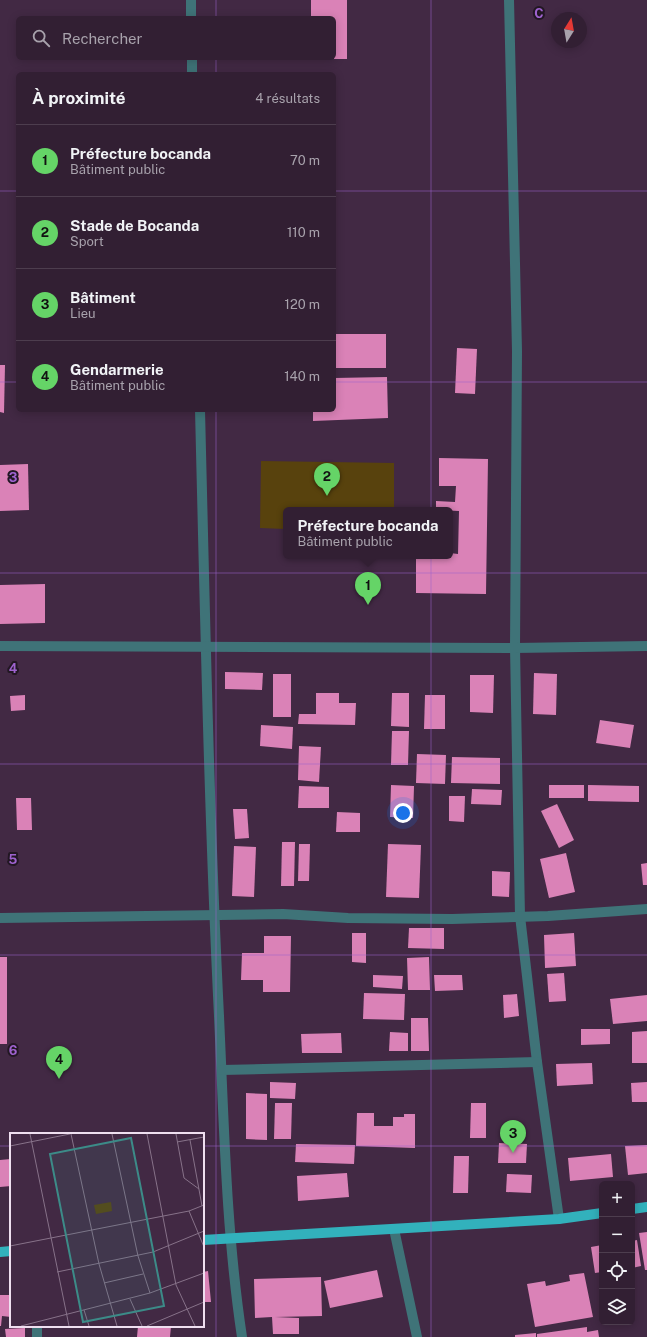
<!DOCTYPE html>
<html lang="fr">
<meta charset="utf-8">
<style>
body{margin:0;font-family:"Public Sans",sans-serif;background:#3d2c3f;color:#f1f3f6}
.controls{position:absolute;right:12px;bottom:12px;display:grid;overflow:hidden;border-radius:6px;box-shadow:0 2px 10px #0003}
.controls button{width:36px;height:36px;display:grid;place-items:center;padding:0;border:0;border-bottom:1px solid #4d3d4e;background:#321f33;color:#f1f3f6;font:20px sans-serif}
.compass{position:absolute;left:551px;top:12px;width:36px;height:36px;border-radius:50%;background:#321f33;box-shadow:0 2px 10px #0003;rotate:11deg}
.you{position:absolute;left:403px;top:813px;width:14px;height:14px;margin:-10px;border:3px solid #fff;border-radius:50%;background:#1a73e8;box-shadow:0 0 0 6px #1a73e833}
.badge{display:grid;place-items:center;width:26px;height:26px;border-radius:50%;background:#65d467;color:#111;font-size:13px;font-weight:700}
.pin{position:absolute;translate:-50% -33px;filter:drop-shadow(0 1px 2px #0008)}
.pin::after{content:'';position:absolute;top:21px;width:14px;height:12px;background:inherit;clip-path:polygon(0 0,100% 0,50% 100%)}
.popup{position:absolute;left:283px;top:507px;width:170px;height:52px;box-sizing:border-box;display:grid;place-content:center;border-radius:6px;background:#321f33;filter:drop-shadow(0 1px 3px #0005);font-size:13px;white-space:nowrap;color:#a8a2ac}
.popup b{font-size:15px;color:#f1f3f6}
.popup::after{content:'';position:absolute;left:50%;top:100%;margin-left:-8px;border:8px solid transparent;border-top-color:#321f33}
.list{margin:0;padding:0;list-style:none}
h2{display:flex;justify-content:space-between;align-items:center;height:52px;margin:0;padding:0 16px;font-size:17px}
h2 small{font-size:13px;font-weight:400;color:#a8a2ac}
.list li{display:grid;grid-template-columns:26px 1fr auto;gap:12px;align-items:center;box-sizing:border-box;height:72px;padding:0 16px;border-top:1px solid #4d3d4e}
.list b{display:block;font-size:15px;white-space:nowrap}
.list p{margin:0;font-size:13px;white-space:nowrap;color:#a8a2ac}
.list em{font-size:13px;font-style:normal;color:#a8a2ac}
.icon{flex:none;width:22px;height:22px;fill:none;stroke:currentColor;stroke-width:2;stroke-linecap:round;stroke-linejoin:round}
.map{position:relative;flex:none;width:647px;height:1337px;overflow:hidden}
.search{position:absolute;background:#321f33;box-shadow:0 2px 10px #0003;left:16px;top:16px;width:320px;height:44px;display:flex;align-items:center;gap:10px;box-sizing:border-box;padding:0 14px;border-radius:6px;color:#a8a2ac;font-size:15px}
.panel{position:absolute;background:#321f33;box-shadow:0 2px 10px #0003;left:16px;top:72px;width:320px;height:340px;border-radius:6px}
.map>svg:first-child{display:block}
.green{fill:#58420d}
.building{fill:#da82b7}
.lines{fill:none;stroke-linecap:round;stroke-linejoin:round}
.minor{stroke:#3f7378;stroke-width:10}
.major{stroke:#32b1bc;stroke-width:10}
.grid{fill:none;stroke:#9e62ce;stroke-width:1;stroke-opacity:0.55}
.inset-road{fill:none;stroke:#877289;stroke-width:1}
.view{fill:#3c8b88;fill-opacity:0.15;stroke:#3c8b88;stroke-width:2}
.inset-edge{fill:none;stroke:#efdff0;stroke-width:2}
.grid-label{font-size:13px;text-anchor:middle;font-weight:bold;fill:#9e62ce;stroke:#221723;stroke-width:4;stroke-linejoin:round;paint-order:stroke}
</style>
<div class="map">
<svg width="647" height="1337" viewBox="0 0 647 1337">
<rect width="100%" height="100%" fill="#422944"/>
<polygon class="green" points="261,461 394,463 394,510 286,510 286,529 260,528"/>
<g class="building">
<polygon points="311,0 347,0 347,59 334,59 334,18 311,18"/>
<rect x="334" y="334" width="52" height="34"/>
<polygon points="457,348 477,349 475,394 455,393"/>
<polygon points="0,365 5,365 4,413 0,412"/>
<polygon points="387,377 388,418 313,421 313,410 334,410 334,378"/>
<polygon points="439,458 488,459 486,594 416,593 416,556 450,556 450,553 458,554 459,511 436,510 436,501 455,502 456,486 439,486"/>
<polygon points="28,464 29,510 0,511 0,465"/>
<polygon points="45,584 45,623 0,624 0,585"/>
<polygon points="225,672 263,673 262,690 225,689"/>
<polygon points="534,673 557,674 556,715 533,714"/>
<rect x="273" y="674" width="18" height="43"/>
<polygon points="470,675 494,675 493,713 470,712"/>
<polygon points="316,693 339,693 339,703 356,703 355,725 298,724 299,714 316,714"/>
<polygon points="392,693 409,693 409,727 391,726"/>
<polygon points="25,695 25,710 11,711 10,696"/>
<polygon points="425,695 445,695 445,729 424,729"/>
<polygon points="600,720 634,725 630,748 596,743"/>
<polygon points="261,725 293,727 292,749 260,746"/>
<polygon points="392,731 409,731 408,765 391,765"/>
<polygon points="299,746 321,747 319,782 298,780"/>
<polygon points="417,754 446,755 445,784 416,783"/>
<polygon points="452,757 500,758 500,784 451,783"/>
<polygon points="391,785 414,786 413,818 390,817"/>
<rect x="549" y="785" width="35" height="13"/>
<polygon points="588,785 639,786 639,802 588,801"/>
<polygon points="299,786 329,787 329,808 298,808"/>
<polygon points="472,789 502,790 501,805 471,804"/>
<polygon points="449,796 465,796 464,822 449,821"/>
<polygon points="16,798 31,798 32,830 17,830"/>
<polygon points="557,804 574,840 559,848 541,811"/>
<polygon points="233,809 247,809 249,838 235,839"/>
<polygon points="337,812 360,813 360,832 336,832"/>
<polygon points="282,842 295,842 294,886 281,886"/>
<polygon points="299,844 310,844 309,881 298,881"/>
<polygon points="388,844 421,845 419,898 386,897"/>
<polygon points="234,846 256,847 254,897 232,896"/>
<polygon points="566,853 575,892 549,898 540,859"/>
<polygon points="647,863 647,885 643,885 641,864"/>
<polygon points="492,871 510,872 509,897 492,896"/>
<polygon points="409,928 444,928 444,949 408,948"/>
<polygon points="352,933 366,933 366,963 352,962"/>
<polygon points="574,933 576,966 545,968 544,935"/>
<polygon points="264,936 291,936 290,992 263,992 263,980 241,980 242,953 264,953"/>
<rect x="0" y="957" width="7" height="87"/>
<polygon points="429,957 430,990 408,990 407,958"/>
<polygon points="564,973 566,1001 549,1002 547,974"/>
<polygon points="373,975 403,976 402,989 373,987"/>
<polygon points="434,975 462,975 463,990 435,991"/>
<polygon points="364,993 405,994 404,1020 363,1019"/>
<polygon points="517,994 519,1016 504,1018 503,995"/>
<polygon points="647,995 647,1021 613,1024 610,999"/>
<polygon points="411,1018 428,1018 429,1051 411,1051"/>
<polygon points="581,1029 610,1029 610,1044 581,1045"/>
<polygon points="647,1031 647,1063 632,1063 632,1032"/>
<polygon points="390,1032 408,1033 408,1051 389,1051"/>
<polygon points="341,1033 342,1053 302,1053 301,1034"/>
<polygon points="592,1063 593,1084 557,1086 556,1064"/>
<polygon points="270,1082 296,1083 295,1099 270,1098"/>
<polygon points="647,1082 647,1102 632,1102 631,1083"/>
<polygon points="246,1093 267,1094 267,1140 246,1139"/>
<polygon points="275,1103 292,1103 291,1139 274,1139"/>
<polygon points="471,1103 486,1103 486,1138 470,1138"/>
<polygon points="357,1113 374,1113 374,1126 393,1126 393,1117 404,1117 404,1114 415,1114 415,1148 356,1146"/>
<polygon points="499,1143 527,1144 526,1163 498,1163"/>
<polygon points="296,1144 355,1145 354,1164 295,1162"/>
<polygon points="647,1145 647,1173 628,1175 625,1146"/>
<polygon points="611,1154 613,1177 570,1181 568,1158"/>
<polygon points="454,1156 469,1156 468,1193 453,1193"/>
<polygon points="11,1159 11,1186 0,1187 0,1160"/>
<polygon points="347,1173 349,1197 298,1201 297,1176"/>
<polygon points="507,1174 532,1175 531,1193 506,1192"/>
<polygon points="647,1232 647,1270 645,1270 639,1233"/>
<polygon points="637,1240 641,1266 632,1268 632,1241"/>
<polygon points="602,1245 602,1272 595,1273 591,1247"/>
<polygon points="377,1270 383,1297 330,1308 324,1281"/>
<polygon points="208,1271 211,1302 203,1302 203,1272"/>
<polygon points="584,1273 593,1317 535,1327 527,1284 545,1281 546,1286 570,1281 569,1275"/>
<polygon points="321,1277 322,1316 275,1317 299,1318 299,1334 273,1334 272,1317 255,1318 254,1279"/>
<polygon points="0,1295 11,1295 11,1317 2,1316 1,1326 0,1326"/>
<polygon points="138,1326 171,1326 170,1337 137,1337"/>
<polygon points="587,1327 587,1332 598,1330 599,1337 537,1337 537,1334"/>
<polygon points="25,1328 25,1337 6,1337 5,1329"/>
<polygon points="536,1333 536,1337 515,1337 515,1335"/>
</g>
<g class="lines">
<g class="minor">
<polyline points="191,0 191,18"/>
<polyline points="509,0 517,351 515,648 520,916 537,1062 559,1219"/>
<polyline points="192,58 192,74"/>
<path d="M200,410C205,612 209,814 219,1016C224,1123 226,1231 242,1337"/>
<polyline points="0,646 515,648 647,646"/>
<polyline points="0,918 283,914 348,918 452,919 548,916 647,909"/>
<polyline points="222,1070 537,1062"/>
<polyline points="394,1229 417,1337"/>
<polyline points="37,1326 37,1337"/>
</g>
<g class="major">
<polyline points="632,1209 647,1207"/>
<polyline points="203,1240 559,1219 602,1213"/>
<polyline points="0,1252 11,1251"/>
</g>
</g>
<path class="grid" d="M216,0V18M431,0V1337M216,58V74M0,191H18M334,191H647M0,382H18M334,382H647M216,410V1337M0,573H647M0,764H647M0,955H647M0,1146H11M203,1146H647"/>
<g transform="translate(10 1133)">
<rect width="194" height="194" fill="#422944"/>
<path d="M101,69L102,78L86,81L84,72Z" fill="#58420d"/>
<path class="inset-road" d="M20,1L59,193M61,1L89,131L107,193M102,1L128,123L140,160M137,1L166,152L185,193M166,1L174,45L189,56M180,7L192,73M167,9L194,4M0,13L60,1M179,78L194,114M0,113L179,78L194,72M47,139L143,119L194,98M94,150L133,141M120,166L132,193M74,177L79,193M11,193L140,160L194,140M137,193L194,169"/>
<path class="view" d="M121,5L154,173L73,189L40,21Z"/>
<rect width="194" height="194" class="inset-edge"/>
</g>
<g class="grid-label">
<text x="539" y="18">C</text>
<text x="13" y="482">3</text>
<text x="13" y="673">4</text>
<text x="13" y="864">5</text>
<text x="13" y="1055">6</text>
</g>
</svg>
<div class="controls">
<button>+</button>
<button>−</button>
<button><svg class="icon" aria-label="locate" viewBox="0 0 24 24"><circle cx="12" cy="12" r="6"/><path d="M12 2v4M12 18v4M2 12h4M18 12h4"/></svg></button>
<button><svg class="icon" aria-label="layers" viewBox="0 0 24 24"><path d="M12 4l9 5-9 5-9-5zM3 14l9 5 9-5"/></svg></button>
</div>
<svg class="compass" viewBox="-18 -18 36 36"><path d="M0-13l5 13h-10z" fill="#e53935"/><path d="M0 13l5-13h-10z" fill="#a8a2ac"/></svg>
<div class="you"></div>
<div class="pin badge" style="left:368px;top:605px">1</div>
<div class="popup"><b>Préfecture bocanda</b>Bâtiment public</div>
<div class="pin badge" style="left:327px;top:496px">2</div>
<div class="pin badge" style="left:513px;top:1153px">3</div>
<div class="pin badge" style="left:59px;top:1079px">4</div>
<div class="search"><svg class="icon" aria-label="search" viewBox="0 0 24 24"><circle cx="10" cy="10" r="6"/><path d="M15 15l6 6"/></svg>Rechercher</div>
<section class="panel">
<h2>À proximité<small>4 résultats</small></h2>
<ul class="list">
<li><span class="badge">1</span><div><b>Préfecture bocanda</b><p>Bâtiment public</p></div><em>70 m</em></li>
<li><span class="badge">2</span><div><b>Stade de Bocanda</b><p>Sport</p></div><em>110 m</em></li>
<li><span class="badge">3</span><div><b>Bâtiment</b><p>Lieu</p></div><em>120 m</em></li>
<li><span class="badge">4</span><div><b>Gendarmerie</b><p>Bâtiment public</p></div><em>140 m</em></li>
</ul>
</section>
</div>
